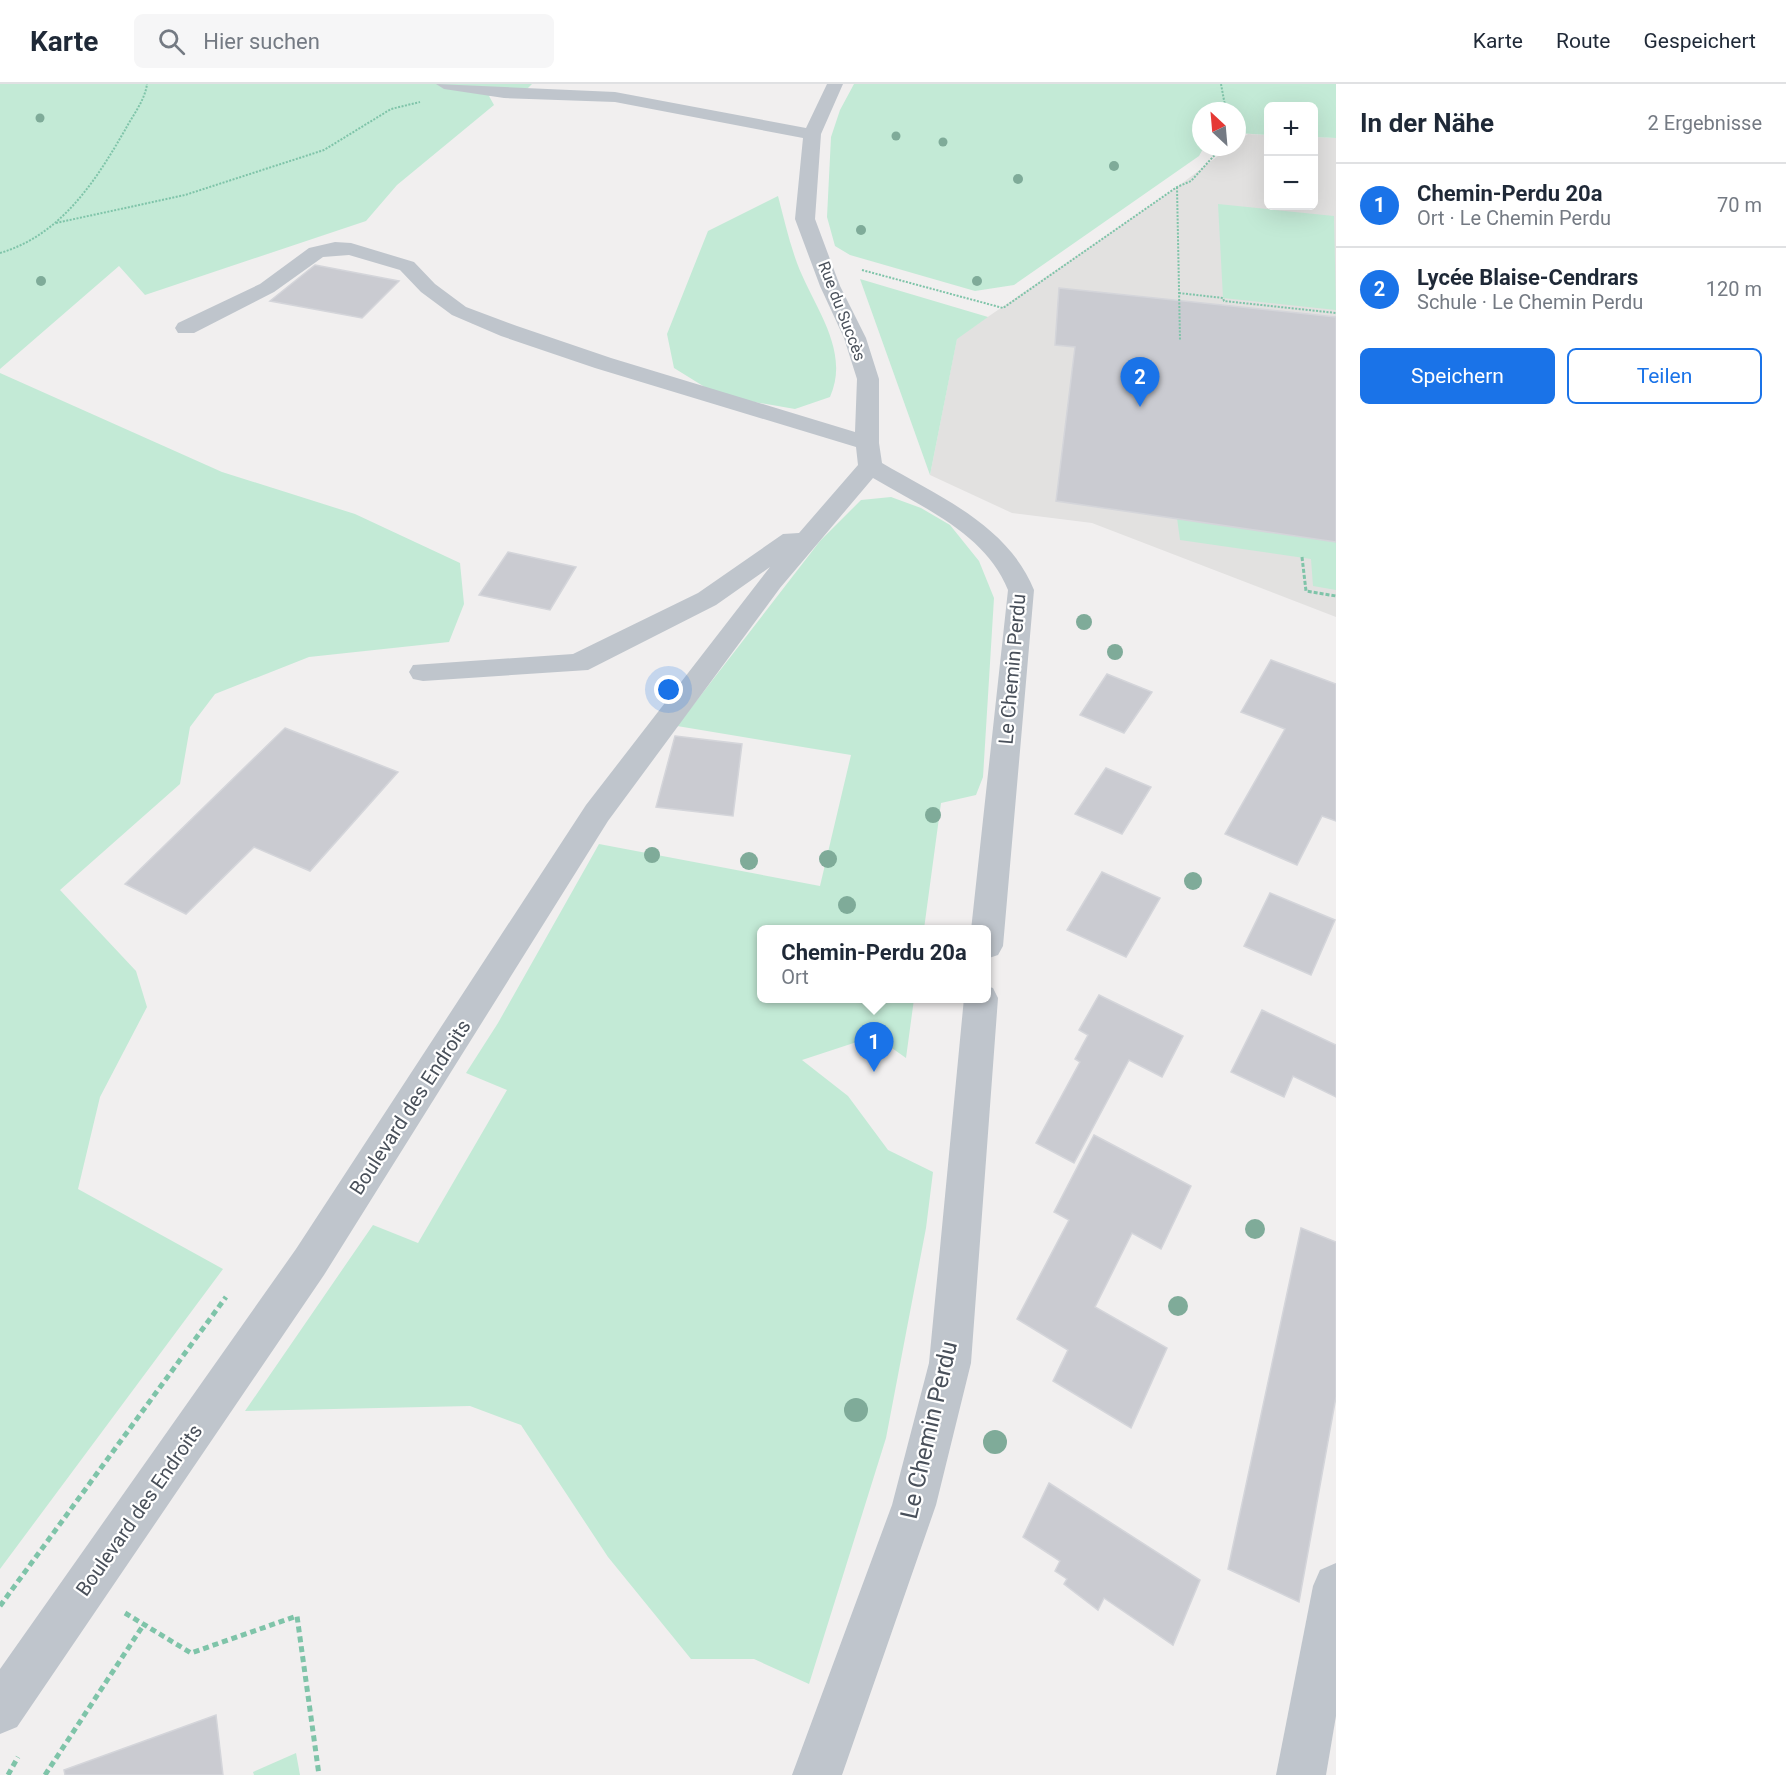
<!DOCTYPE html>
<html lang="de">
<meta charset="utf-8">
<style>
body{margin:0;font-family:Roboto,sans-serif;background:#f6f6f7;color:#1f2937}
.controls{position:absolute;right:18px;top:18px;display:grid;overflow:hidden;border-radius:9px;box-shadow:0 6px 24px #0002}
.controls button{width:54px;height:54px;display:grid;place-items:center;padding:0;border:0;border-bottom:2px solid #e0e1e3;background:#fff;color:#1f2937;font:30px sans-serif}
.compass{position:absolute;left:1192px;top:18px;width:54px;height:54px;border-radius:50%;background:#fff;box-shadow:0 6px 24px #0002;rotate:334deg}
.you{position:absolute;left:669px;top:606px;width:21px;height:21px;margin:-15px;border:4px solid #fff;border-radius:50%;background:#1a73e8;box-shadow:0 0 0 9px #1a73e833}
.badge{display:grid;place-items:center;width:39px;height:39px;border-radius:50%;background:#1a73e8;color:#fff;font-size:20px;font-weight:700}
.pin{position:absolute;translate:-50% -50px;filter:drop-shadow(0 2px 3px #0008)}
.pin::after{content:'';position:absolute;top:32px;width:21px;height:18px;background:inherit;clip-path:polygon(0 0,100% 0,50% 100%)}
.popup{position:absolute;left:757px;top:841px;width:234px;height:78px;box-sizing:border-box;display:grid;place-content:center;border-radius:9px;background:#fff;filter:drop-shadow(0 2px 4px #0005);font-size:20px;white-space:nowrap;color:#747a83}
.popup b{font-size:22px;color:#1f2937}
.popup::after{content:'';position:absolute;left:50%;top:100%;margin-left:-12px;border:12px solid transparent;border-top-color:#fff}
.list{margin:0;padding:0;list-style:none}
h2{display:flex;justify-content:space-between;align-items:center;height:78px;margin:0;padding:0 24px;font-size:26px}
h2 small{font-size:20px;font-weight:400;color:#747a83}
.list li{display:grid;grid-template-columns:39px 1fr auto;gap:18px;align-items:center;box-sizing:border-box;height:84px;padding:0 24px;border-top:2px solid #e0e1e3}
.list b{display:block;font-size:22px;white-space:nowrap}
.list p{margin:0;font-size:20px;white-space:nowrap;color:#747a83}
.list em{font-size:20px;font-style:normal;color:#747a83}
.actions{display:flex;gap:12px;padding:18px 24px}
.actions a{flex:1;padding:14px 0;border:2px solid #1a73e8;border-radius:9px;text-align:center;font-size:21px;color:#1a73e8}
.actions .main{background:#1a73e8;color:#fff}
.icon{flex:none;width:33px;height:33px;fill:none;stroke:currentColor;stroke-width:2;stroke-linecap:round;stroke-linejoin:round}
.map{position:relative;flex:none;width:1336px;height:1691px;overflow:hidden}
header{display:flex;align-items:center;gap:36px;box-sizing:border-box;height:84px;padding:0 30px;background:#fff;border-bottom:2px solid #e0e1e3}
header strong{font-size:28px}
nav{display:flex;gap:33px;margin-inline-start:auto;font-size:21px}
.search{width:420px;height:54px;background:#f6f6f7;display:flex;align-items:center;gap:15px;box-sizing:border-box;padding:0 21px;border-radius:9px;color:#747a83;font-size:22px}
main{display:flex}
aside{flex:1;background:#fff}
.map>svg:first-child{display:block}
.education{fill:#e2e1e0}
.green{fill:#c3ead6}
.building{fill:#cacbd1;stroke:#d4d5da;stroke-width:1.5}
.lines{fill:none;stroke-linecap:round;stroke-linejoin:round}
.path-far2{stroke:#7fc4a9;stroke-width:2;stroke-dasharray:2 1.5;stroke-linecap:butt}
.path-far1{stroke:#7fc4a9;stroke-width:3;stroke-dasharray:4 2;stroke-linecap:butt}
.path{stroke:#7fc4a9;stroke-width:5;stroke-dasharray:6 4;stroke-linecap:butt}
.minor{fill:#bfc5cc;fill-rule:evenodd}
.tree{fill:#7fab99}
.labels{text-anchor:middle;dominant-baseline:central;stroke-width:4.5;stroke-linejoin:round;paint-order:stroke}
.far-street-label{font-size:16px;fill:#49505a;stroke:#fff}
.street-label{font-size:20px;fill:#49505a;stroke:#fff}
.near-street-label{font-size:24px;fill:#49505a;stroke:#fff}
</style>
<header>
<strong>Karte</strong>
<div class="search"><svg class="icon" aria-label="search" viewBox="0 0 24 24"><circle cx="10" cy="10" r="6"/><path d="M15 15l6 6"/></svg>Hier suchen</div>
<nav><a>Karte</a><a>Route</a><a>Gespeichert</a></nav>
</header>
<main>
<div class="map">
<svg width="1336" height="1691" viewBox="0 0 1336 1691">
<rect width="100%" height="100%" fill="#f1efef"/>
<polygon class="education" points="1248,50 1268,51 1268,122 1314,122 1314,53 1336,54 1336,533 1092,439 1012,429 930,391 957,254 1177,103 1230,63 1237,63 1237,58"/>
<g class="green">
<polygon points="0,0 532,0 528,4 489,12 494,21 397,101 366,137 145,211 119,182 0,285"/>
<polygon points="854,0 1336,0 1336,54 1314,53 1314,22 1268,22 1268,51 1237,49 1237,27 1201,27 1201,63 1204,63 1199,72 1014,201 975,207 850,171 835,162 827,133 831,53 840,26"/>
<path d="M778,112C784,135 789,157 797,179C813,222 851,266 830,313L795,325L754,318L716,310L674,284L667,250L708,147Z"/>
<polygon points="1218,120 1334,132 1336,226 1223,214"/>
<polygon points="860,195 988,233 957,255 930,391"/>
<polygon points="0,289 222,388 355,430 460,479 464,520 449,558 309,573 215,610 190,643 180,700 60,806 136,887 147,923 100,1013 78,1105 223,1185 0,1485"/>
<polygon points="891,413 921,424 950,441 979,477 994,514 983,693 976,711 941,719 924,845 762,846 762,914 914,915 906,974 875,952 802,976 848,1012 888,1066 933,1088 926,1144 886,1354 809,1600 754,1575 691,1575 608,1473 521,1341 470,1322 245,1327 373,1141 418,1159 507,1006 466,989 498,939 599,760 820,802 851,671 677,642 820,457 861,416"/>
<polygon points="1177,434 1336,455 1336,506 1313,502 1311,475 1180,456"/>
<polygon points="296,1669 300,1691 254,1691 253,1688"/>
</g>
<g class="building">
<polygon points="315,181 399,197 362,234 270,217"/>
<polygon points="1059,204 1336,233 1336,458 1056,417 1075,263 1055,261"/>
<polygon points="508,468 576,483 550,526 479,511"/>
<polygon points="1271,576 1336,600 1336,737 1322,732 1297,781 1225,750 1285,645 1241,628"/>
<polygon points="1107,590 1152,608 1124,649 1080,631"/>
<polygon points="285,644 398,688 310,787 254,763 186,830 125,800"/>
<polygon points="675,652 742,660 733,732 656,723"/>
<polygon points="1106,684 1151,703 1122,750 1075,730"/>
<polygon points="1102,788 1160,814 1126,873 1067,846"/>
<polygon points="1270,809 1335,836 1311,891 1244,862"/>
<polygon points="1099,911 1183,952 1162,993 1129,976 1074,1079 1036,1059 1080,978 1075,975 1088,951 1079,946"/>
<polygon points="1262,926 1336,961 1336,1013 1293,992 1284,1013 1231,988"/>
<polygon points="1094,1051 1191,1102 1161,1165 1132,1149 1095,1223 1167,1264 1131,1344 1053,1297 1068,1266 1017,1235 1069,1136 1054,1128"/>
<polygon points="1301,1144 1336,1158 1336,1313 1299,1518 1228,1485"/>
<polygon points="1049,1399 1200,1496 1173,1561 1104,1514 1098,1526 1064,1500 1067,1495 1055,1487 1060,1477 1023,1453"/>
<polygon points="216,1631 223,1691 65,1691 64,1686"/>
</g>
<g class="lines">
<g class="path-far2">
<polyline points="1221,0 1226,27"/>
<polyline points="1177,103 1180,256"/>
<polyline points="56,139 185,111 324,66 391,25 420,18"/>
<path d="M0,169C61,151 95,98 125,46C133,31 145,16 147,0"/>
<polyline points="862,186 1003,224 1177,103 1191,97 1222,63"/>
<polyline points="1179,209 1223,214 1224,217 1336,229"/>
</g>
<polyline class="path-far1" points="1302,473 1306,507 1336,512"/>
<g class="path">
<polyline points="0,1522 226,1213"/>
<polyline points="125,1529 191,1569 297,1532 319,1691"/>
<polyline points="8,1691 18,1673"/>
<polyline points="45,1691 144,1540"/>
</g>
<g class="minor">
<path d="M436,0L615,8L806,44L827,0H843L821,50L815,135L840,202L866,254L879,295V359L882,379C938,412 1008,441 1034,506L1003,862L998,871L986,875V846H971L1008,506C986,450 922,423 873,394L780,504L608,737L324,1191L17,1643L0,1650V1585L296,1165L586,721L770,483L716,521L588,586L423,597L413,595L409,588L413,581L573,570L698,509L783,450L799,449L858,381L856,363L595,284L501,252L452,231L421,208L400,186L349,171L323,173L274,208L194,249H178L175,244L178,239L260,200L309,164L335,158L351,159L414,178L435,200L466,223L517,242L611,274L855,348L857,295L844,254L820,202L795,135L803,54L615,18L504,14L444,5Z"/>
<polygon points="986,902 993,904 998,914 971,1279 936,1421 842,1691 792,1691 892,1421 929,1279 964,914 986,914"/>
<polygon points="1336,1479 1336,1632 1326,1691 1276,1691 1313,1502 1320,1486"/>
</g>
</g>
<g class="tree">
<circle cx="40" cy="34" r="4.5"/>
<circle cx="896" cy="52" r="4.5"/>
<circle cx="943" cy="58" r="4.5"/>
<circle cx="1114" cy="82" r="5"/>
<circle cx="1018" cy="95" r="5"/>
<circle cx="861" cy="146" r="5"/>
<circle cx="41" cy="197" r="5"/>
<circle cx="977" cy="197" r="5"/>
<circle cx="1084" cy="538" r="8"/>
<circle cx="1115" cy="568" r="8"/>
<circle cx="933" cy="731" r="8"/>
<circle cx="652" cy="771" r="8"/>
<circle cx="828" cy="775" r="9"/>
<circle cx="749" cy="777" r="9"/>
<circle cx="1193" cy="797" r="9"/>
<circle cx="847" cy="821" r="9"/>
<circle cx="1255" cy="1145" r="10"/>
<circle cx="1178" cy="1222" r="10"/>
<circle cx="856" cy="1326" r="12"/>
<circle cx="995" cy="1358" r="12"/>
</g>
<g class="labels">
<g class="far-street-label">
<text transform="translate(842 227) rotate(69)">Rue du Succès</text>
</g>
<g class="street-label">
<text transform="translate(1012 585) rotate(-85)">Le Chemin Perdu</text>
<text transform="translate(410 1023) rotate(-57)">Boulevard des Endroits</text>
<text transform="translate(139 1426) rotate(-55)">Boulevard des Endroits</text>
</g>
<g class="near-street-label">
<text transform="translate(929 1346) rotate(-77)">Le Chemin Perdu</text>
</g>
</g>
</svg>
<div class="controls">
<button>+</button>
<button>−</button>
</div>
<svg class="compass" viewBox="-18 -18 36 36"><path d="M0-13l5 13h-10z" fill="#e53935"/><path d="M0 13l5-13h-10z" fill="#747a83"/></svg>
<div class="you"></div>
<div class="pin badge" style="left:874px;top:988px">1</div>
<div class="popup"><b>Chemin-Perdu 20a</b>Ort</div>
<div class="pin badge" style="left:1140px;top:323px">2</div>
</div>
<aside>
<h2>In der Nähe<small>2 Ergebnisse</small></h2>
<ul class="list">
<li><span class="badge">1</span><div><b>Chemin-Perdu 20a</b><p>Ort · Le Chemin Perdu</p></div><em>70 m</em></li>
<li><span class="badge">2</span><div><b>Lycée Blaise-Cendrars</b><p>Schule · Le Chemin Perdu</p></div><em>120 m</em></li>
</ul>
<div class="actions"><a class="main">Speichern</a><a>Teilen</a></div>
</aside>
</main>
